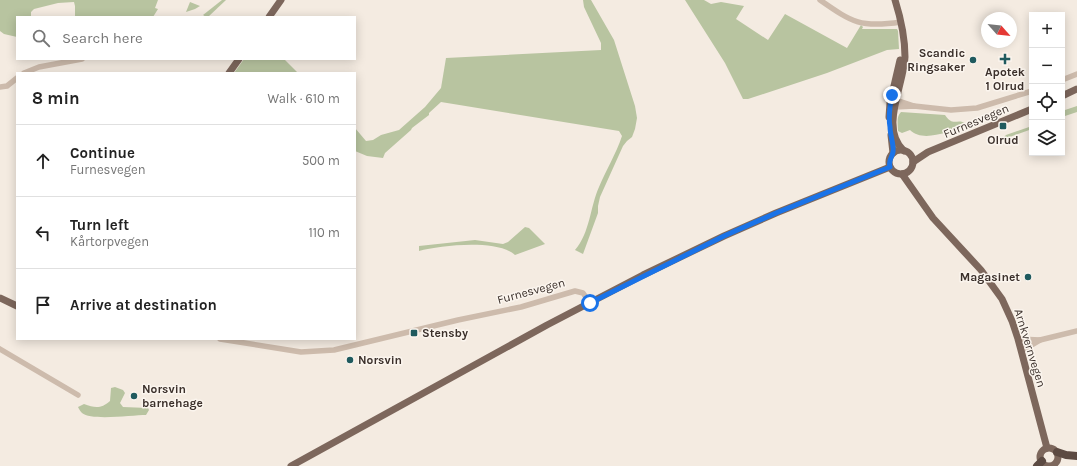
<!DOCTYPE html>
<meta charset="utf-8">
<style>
body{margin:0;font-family:Karla,sans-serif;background:#f6f6f6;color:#222}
.controls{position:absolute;right:12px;top:12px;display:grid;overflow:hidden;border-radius:0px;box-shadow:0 2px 10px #0003}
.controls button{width:36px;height:36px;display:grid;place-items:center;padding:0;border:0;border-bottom:1px solid #e0e0e0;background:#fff;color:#222;font:20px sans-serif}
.compass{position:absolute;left:981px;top:12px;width:36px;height:36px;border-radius:50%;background:#fff;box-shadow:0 2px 10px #0003;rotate:117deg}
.stop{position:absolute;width:12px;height:12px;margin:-9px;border:3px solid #1a73e8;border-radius:50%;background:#fff}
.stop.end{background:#1a73e8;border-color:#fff;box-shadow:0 1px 4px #0008}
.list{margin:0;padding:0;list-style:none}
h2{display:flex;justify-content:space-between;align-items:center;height:52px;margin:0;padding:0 16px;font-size:17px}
h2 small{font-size:13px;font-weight:400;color:#767676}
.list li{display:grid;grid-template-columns:26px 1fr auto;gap:12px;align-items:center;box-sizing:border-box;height:72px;padding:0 16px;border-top:1px solid #e0e0e0}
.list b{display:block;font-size:15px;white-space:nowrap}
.list p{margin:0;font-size:13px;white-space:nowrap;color:#767676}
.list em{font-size:13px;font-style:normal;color:#767676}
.icon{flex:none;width:22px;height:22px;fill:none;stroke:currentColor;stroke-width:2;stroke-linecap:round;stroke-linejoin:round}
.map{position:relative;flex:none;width:1077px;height:466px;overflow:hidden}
.search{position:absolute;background:#fff;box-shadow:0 2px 10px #0003;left:16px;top:16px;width:340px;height:44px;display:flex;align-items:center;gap:10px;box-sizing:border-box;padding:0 14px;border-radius:0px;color:#767676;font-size:15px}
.panel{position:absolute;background:#fff;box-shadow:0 2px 10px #0003;left:16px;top:72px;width:340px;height:268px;border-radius:0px}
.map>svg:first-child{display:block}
.green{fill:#b8c4a0}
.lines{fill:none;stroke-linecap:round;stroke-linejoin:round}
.minor{stroke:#cdbbac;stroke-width:5.5}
.major{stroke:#7d675c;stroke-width:7}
.highway{stroke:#5c4a42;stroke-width:8}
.route{stroke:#1a73e8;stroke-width:5}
.poi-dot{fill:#1f5a5e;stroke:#fbf5ee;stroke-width:1.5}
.labels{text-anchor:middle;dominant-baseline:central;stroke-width:3;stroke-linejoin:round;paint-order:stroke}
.poi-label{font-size:12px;font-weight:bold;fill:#3b302b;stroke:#fbf5ee;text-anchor:start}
.street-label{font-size:12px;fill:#3b302b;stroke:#fbf5ee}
</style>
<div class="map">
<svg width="1077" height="466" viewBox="0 0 1077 466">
<rect width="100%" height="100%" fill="#f4ebe1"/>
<g class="green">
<polygon points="0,0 158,0 155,8 158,9 153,17 75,17 75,6 74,2 58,3 34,9 31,12 31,17 17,17 17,37 4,34 0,31"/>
<polygon points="222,0 226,0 208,17 206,17 203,15"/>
<path d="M583,0H591L614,40L635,106L637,118L635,129L632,137L627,141L623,146L600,197L598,206V213L583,254L575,250C590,233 590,207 599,187C606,170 616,154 622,136L619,131L441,102L429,113V115L412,128L411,130L385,153L383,158L367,156L355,151V128L366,141L373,140L381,135L399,130L425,107L441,88L446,58L601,50V43L584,7Z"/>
<polygon points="685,0 704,0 711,4 721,2 744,6 736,19 768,40 785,14 847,48 861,25 863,27 862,29 897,29 898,31 899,49 887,50 827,73 748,99 743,99 725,63"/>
<polygon points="190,2 200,6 195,9 186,12"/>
<polygon points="244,59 284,59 298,73 234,73"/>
<polygon points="1077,106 1077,112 1062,117 1062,111"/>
<path d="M901,112L945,115C954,128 957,117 966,124L964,127C949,131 923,143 910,130L902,133L898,131C898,124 896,117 901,112Z"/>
<polygon points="1032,126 1032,129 1001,140 1006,135"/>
<path d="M525,227L529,228L545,244L515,255C498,239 441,245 419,251V246L475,240L503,244L508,242Z"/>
<path d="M115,387L123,390L125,393L120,403L123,407L148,408L149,410L146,415C133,415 91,421 82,413C80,411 79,409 78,407L84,404C95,408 101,409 110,401L111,388Z"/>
</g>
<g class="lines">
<g class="minor">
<path d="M820,0C853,23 861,28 901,22"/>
<polyline points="24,73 39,67 82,59"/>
<polyline points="1062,80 1077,74"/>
<polyline points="0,87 7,86 17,78"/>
<polyline points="896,100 914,106"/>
<polyline points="895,107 914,106 951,110 977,108 1032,91"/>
<polyline points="220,339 301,352 334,350 458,320 521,307 575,291 583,293 590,303"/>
<polyline points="1018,339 1040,340 1077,331"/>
<polyline points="0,349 78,395"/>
<polyline points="1021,351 1040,340"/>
</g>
<g class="major">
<path d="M895,0C901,19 905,37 905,57C904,85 879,128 904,151"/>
<polyline points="269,17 281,0"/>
<polyline points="229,73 239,59"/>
<polyline points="1062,96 1077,89"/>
<polyline points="889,117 890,103 900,60"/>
<polyline points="891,135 893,153"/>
<circle cx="901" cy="162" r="12"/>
<polyline points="913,162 928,152 1032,109"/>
<polyline points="902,174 933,218 981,270 1002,299 1012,321 1018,339 1047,448"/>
<polyline points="0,298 17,306"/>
<circle cx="1049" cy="457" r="9"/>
<polyline points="291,466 547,325 643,275 724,236 776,213 890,167"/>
</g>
<g class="highway">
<polyline points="1057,452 1066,455 1077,456"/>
<polyline points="1037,466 1042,461"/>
</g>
</g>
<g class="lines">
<path class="route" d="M590,303L724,236L776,213L890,167C888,160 892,158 893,152C894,144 890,135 890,127C888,116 890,105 892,95"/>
</g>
<g class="poi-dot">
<path d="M1003 53h4v4h4v4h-4v4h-4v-4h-4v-4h4z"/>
<circle cx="973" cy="60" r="4"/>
<rect x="999" y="122" width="8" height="8" rx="2"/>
<circle cx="1028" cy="277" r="4"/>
<rect x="410" y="329" width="8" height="8" rx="2"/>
<circle cx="350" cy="360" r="4"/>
<circle cx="134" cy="396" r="4"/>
</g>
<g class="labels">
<g class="poi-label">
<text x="965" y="53" text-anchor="end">Scandic<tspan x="965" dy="14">Ringsaker</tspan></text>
<text x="1005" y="72" text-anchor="middle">Apotek<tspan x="1005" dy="14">1 Olrud</tspan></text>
<text x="1003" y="140" text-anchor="middle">Olrud</text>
<text x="1020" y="277" text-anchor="end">Magasinet</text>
<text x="422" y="333">Stensby</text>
<text x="358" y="360">Norsvin</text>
<text x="142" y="389">Norsvin<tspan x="142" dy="14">barnehage</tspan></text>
</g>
<g class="street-label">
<text transform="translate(976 121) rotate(-23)">Furnesvegen</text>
<text transform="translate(531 291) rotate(-15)">Furnesvegen</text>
<text transform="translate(1030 348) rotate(73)">Arnkvernvegen</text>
</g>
</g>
</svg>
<div class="controls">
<button>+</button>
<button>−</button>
<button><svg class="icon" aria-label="locate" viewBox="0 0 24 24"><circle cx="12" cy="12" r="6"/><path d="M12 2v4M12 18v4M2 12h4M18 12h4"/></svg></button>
<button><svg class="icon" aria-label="layers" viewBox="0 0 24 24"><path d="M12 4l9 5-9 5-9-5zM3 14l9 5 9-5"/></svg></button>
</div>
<svg class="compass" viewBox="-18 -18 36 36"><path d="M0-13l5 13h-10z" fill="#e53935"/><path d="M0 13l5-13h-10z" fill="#767676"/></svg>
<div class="stop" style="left:590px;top:303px"></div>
<div class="stop end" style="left:892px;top:95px"></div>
<div class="search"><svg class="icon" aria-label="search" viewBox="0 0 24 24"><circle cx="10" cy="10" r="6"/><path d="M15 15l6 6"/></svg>Search here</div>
<section class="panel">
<h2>8 min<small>Walk · 610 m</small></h2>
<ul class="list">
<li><svg class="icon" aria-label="ahead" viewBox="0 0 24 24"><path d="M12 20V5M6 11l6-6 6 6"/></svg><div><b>Continue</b><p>Furnesvegen</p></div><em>500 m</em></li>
<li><svg class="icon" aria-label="left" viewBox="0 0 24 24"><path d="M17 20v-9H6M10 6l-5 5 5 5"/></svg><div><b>Turn left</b><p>Kårtorpvegen</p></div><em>110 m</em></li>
<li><svg class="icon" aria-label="arrive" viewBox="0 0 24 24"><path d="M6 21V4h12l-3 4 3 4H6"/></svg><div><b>Arrive at destination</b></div></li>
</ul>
</section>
</div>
